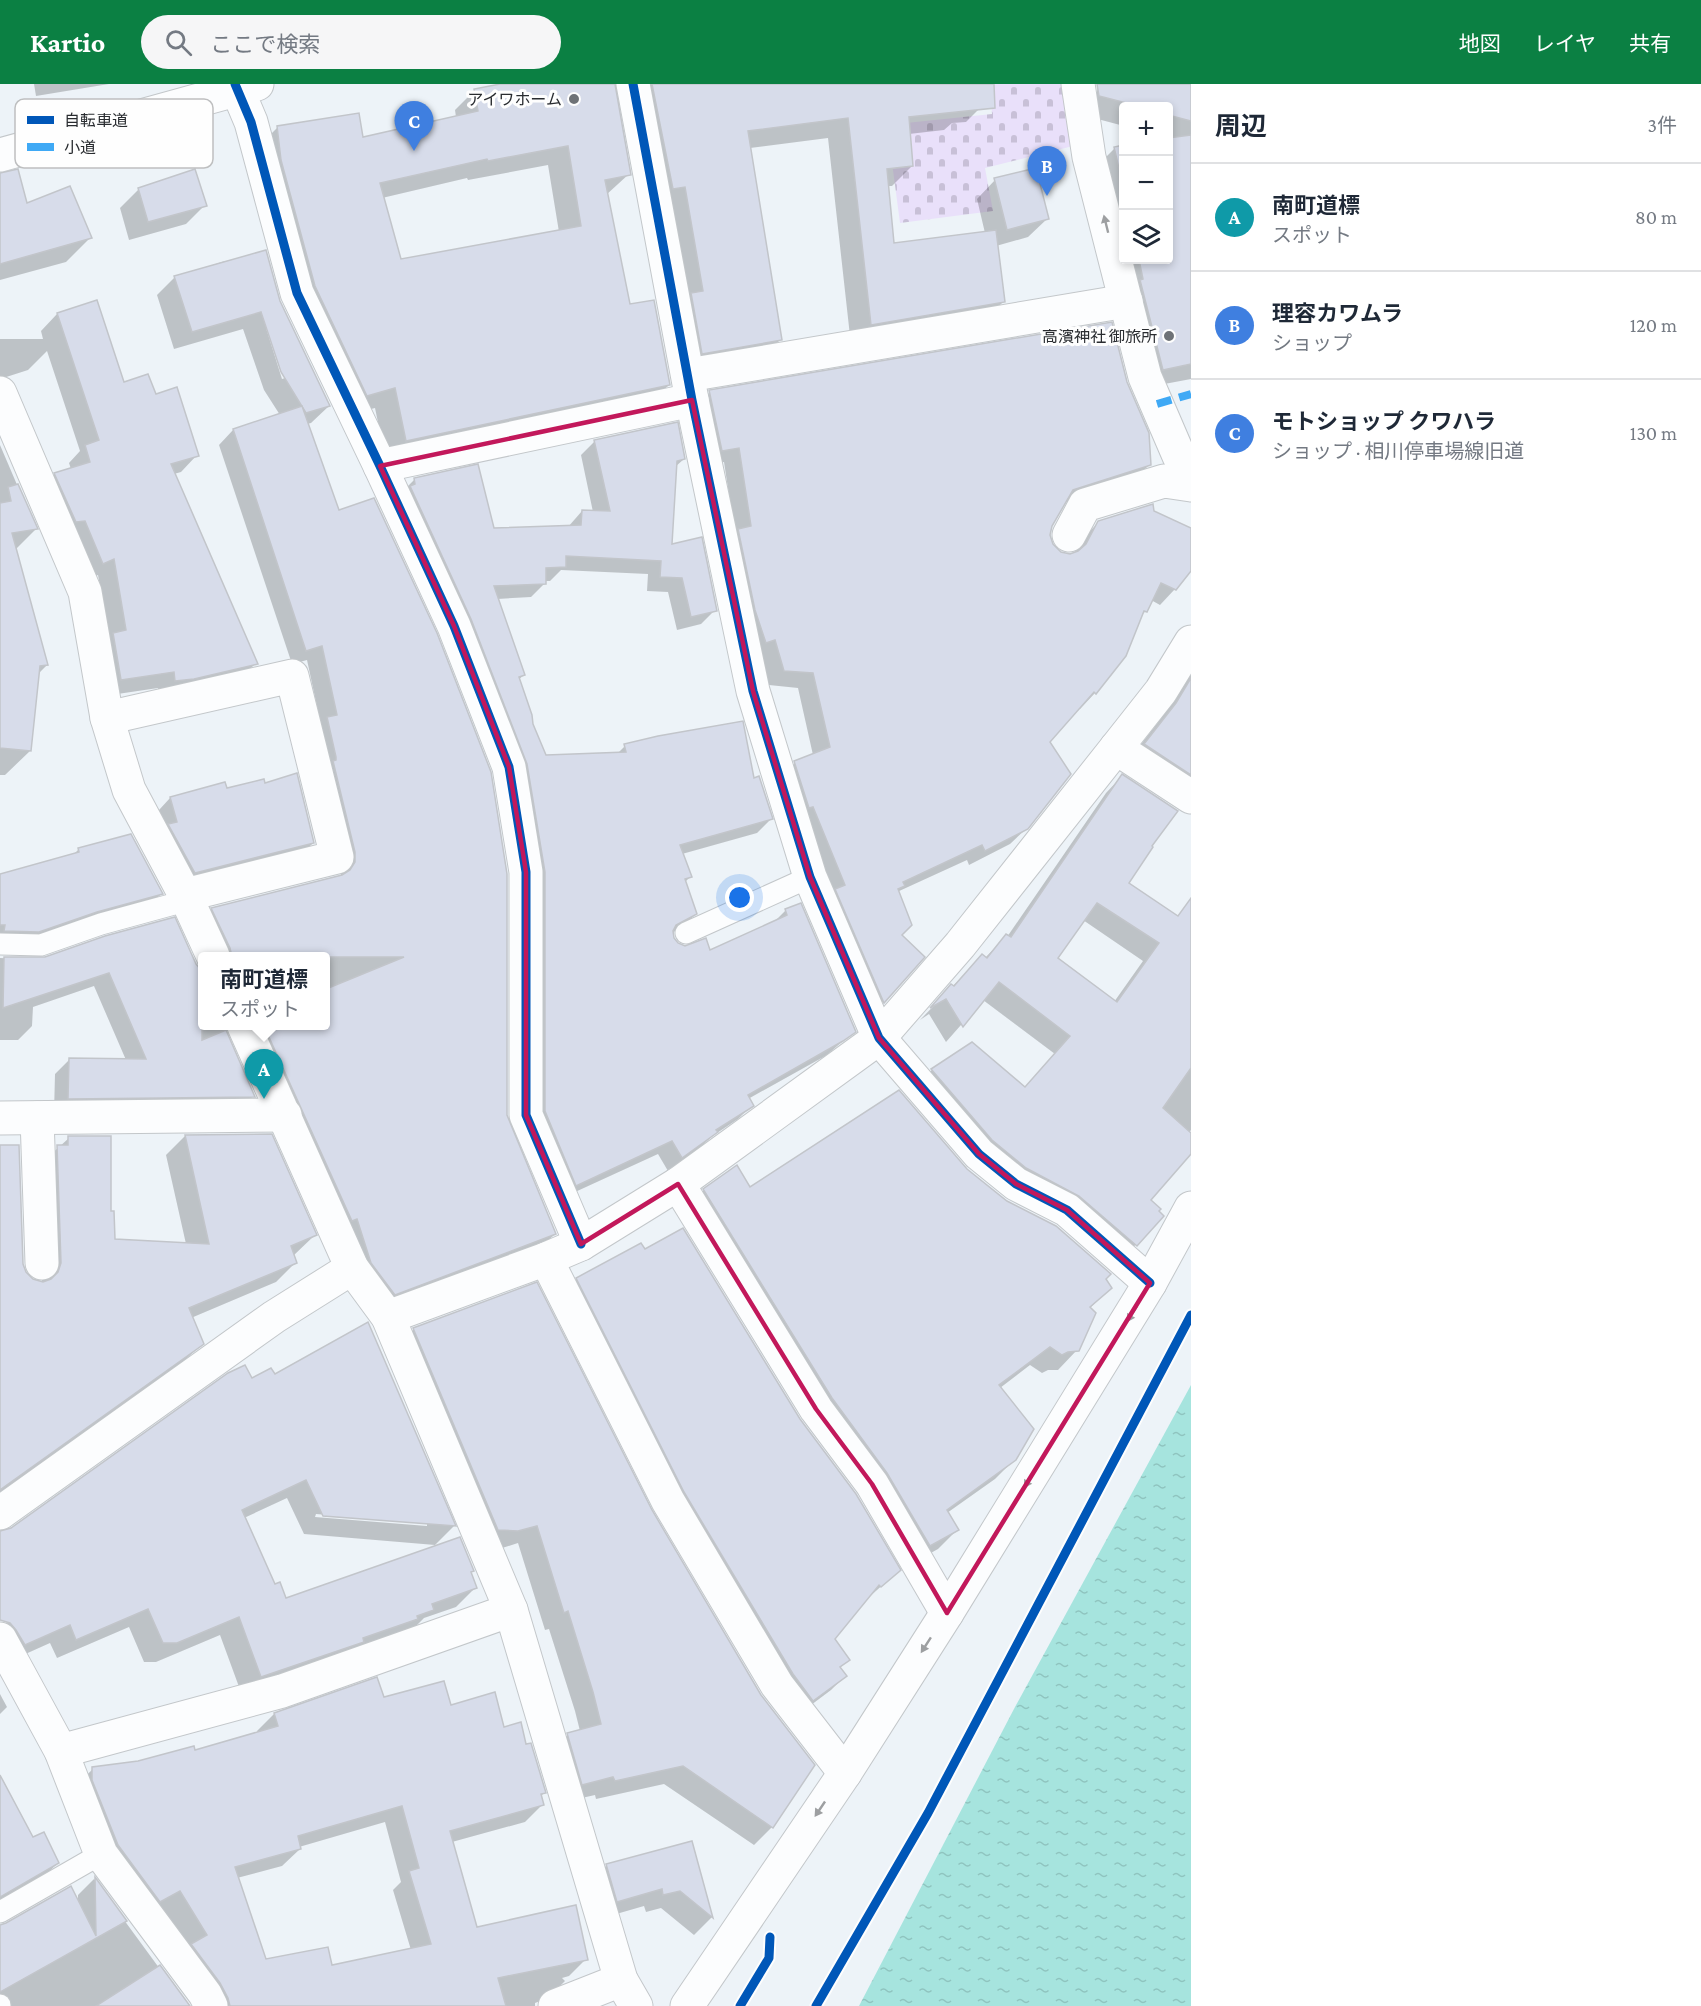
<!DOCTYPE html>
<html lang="ja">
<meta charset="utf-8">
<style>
body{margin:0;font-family:"Crimson Pro","Noto Sans JP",serif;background:#f6f6f7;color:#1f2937}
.controls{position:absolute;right:18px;top:18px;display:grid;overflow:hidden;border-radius:6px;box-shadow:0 3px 9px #0003}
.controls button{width:54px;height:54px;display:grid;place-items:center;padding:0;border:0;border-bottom:2px solid #e0e1e3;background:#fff;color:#1f2937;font:30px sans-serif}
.you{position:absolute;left:740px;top:814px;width:21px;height:21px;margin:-15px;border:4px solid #fff;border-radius:50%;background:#1a73e8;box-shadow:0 0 0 9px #1a73e833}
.badge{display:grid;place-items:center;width:39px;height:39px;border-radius:50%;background:#0b8043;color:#fff;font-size:20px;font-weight:700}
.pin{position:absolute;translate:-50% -50px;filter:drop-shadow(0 2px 3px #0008)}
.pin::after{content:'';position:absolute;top:32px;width:21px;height:18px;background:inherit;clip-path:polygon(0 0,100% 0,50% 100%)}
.popup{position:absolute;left:198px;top:868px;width:132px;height:78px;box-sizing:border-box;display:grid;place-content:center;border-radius:6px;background:#fff;filter:drop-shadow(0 2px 4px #0005);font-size:20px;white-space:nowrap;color:#747a83}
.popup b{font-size:22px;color:#1f2937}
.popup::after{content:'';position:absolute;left:50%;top:100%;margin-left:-12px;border:12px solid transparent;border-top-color:#fff}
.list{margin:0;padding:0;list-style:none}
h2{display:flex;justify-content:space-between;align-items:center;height:78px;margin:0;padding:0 24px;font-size:26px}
h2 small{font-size:20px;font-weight:400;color:#747a83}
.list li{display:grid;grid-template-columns:39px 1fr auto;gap:18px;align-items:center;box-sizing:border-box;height:108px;padding:0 24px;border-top:2px solid #e0e1e3}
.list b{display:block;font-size:22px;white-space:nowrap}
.list p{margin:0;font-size:20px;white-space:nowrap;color:#747a83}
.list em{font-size:20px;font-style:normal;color:#747a83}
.icon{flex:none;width:33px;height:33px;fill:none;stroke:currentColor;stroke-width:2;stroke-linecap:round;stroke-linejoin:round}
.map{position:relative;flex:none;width:1191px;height:1922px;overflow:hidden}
header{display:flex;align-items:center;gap:36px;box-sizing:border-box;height:84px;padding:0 30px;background:#0b8043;color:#fff}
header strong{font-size:28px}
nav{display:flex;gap:33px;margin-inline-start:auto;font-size:21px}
.search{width:420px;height:54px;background:#f6f6f7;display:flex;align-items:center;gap:15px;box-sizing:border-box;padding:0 21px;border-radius:33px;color:#747a83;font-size:22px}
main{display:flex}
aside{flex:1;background:#fff}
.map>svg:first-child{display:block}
.cemetery{fill:url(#cemetery-stones)}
.water{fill:url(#water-ripples)}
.shadow{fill:#0003;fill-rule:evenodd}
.building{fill:#d7dcea;stroke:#c2c5ca;stroke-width:1.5;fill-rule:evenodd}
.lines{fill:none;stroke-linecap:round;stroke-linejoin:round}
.service-casing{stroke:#c3c7ca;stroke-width:23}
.minor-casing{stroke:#c3c7ca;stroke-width:35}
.tertiary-casing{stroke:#c3c7ca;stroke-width:35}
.service{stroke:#fcfdfe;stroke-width:21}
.minor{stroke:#fcfdfe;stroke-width:33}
.tertiary{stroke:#fcfdfe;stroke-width:33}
.quiet{stroke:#3fa9f5;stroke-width:8;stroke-dasharray:15 8;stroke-linecap:butt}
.cycleway-casing{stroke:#fefefe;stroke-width:13}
.cycleway{stroke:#0057b8;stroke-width:9}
.oneway{fill:#9d9fa1}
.marked{fill:none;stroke:#c2185b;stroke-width:4.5;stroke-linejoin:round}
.poi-dot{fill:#6e7276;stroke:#fefefe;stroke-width:2}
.labels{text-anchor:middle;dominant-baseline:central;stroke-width:6;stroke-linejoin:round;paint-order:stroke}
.poi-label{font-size:16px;fill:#292c30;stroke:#fefefe;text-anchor:end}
.key{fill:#fefefe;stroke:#bebfc0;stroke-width:1.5}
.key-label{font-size:16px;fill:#292c30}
</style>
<header>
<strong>Kartio</strong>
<div class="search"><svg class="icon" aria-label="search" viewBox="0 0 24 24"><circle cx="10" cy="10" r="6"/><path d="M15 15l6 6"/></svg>ここで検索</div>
<nav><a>地図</a><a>レイヤ</a><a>共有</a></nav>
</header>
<main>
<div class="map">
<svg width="1191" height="1922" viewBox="0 0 1191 1922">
<defs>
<pattern id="cemetery-stones" width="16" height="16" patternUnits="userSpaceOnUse" patternTransform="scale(1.5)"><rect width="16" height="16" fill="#e9e0fa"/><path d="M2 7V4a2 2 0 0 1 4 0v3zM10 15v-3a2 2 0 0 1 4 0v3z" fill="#c8c0d7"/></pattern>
<pattern id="water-ripples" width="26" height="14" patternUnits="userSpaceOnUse" patternTransform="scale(1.5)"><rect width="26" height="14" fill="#a6e4de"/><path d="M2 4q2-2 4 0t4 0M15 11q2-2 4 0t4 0" fill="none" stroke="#8fc4bf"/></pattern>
</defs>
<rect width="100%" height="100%" fill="#edf3f8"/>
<polygon class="cemetery" points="990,0 1062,0 1073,62 985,84 993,127 900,139 887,41 992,30"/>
<polygon class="water" points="1191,1301 1191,1922 859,1922 1015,1623"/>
<g class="shadow">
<polygon points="34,0 109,0 36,12"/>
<path d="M508,0H985L986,18L966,38L952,39L944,46L909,50L912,82L892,102H887L893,161L985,149L977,115L995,96L1047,135L1028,153L996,162L1003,218L983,238L851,261L828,54L750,64L780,256L760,276L682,289L619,2H613L629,90L606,111L629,222L669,301L648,321L386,377L375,324L347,331L257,64L277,44L362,55L456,33L455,26L475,6ZM548,81L559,148L400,177L382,114L467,94L468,96Z"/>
<polygon points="1099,0 1191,0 1191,295 1143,304 1095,84 1115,64 1124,63 1124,176 1168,176 1168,22 1124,22 1124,42 1090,33"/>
<polygon points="139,105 205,121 186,140 129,156 120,124"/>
<polygon points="0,121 26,121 90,154 66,178 0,196"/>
<path d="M225,177V180L279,218L329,322L311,339L307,340L506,1032L555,1150L540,1164L380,1224L241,942H326V872H213L198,840L212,825L341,793V784L313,649L321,641L307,576L292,580L219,361L233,346L280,331L264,306L243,245L174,265L157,211L175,193ZM266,244L270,251L285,294L282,295Z"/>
<polygon points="96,218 123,300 155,312 197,371 181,388 174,390 256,579 239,596 159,613 158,604 104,612 109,555 98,491 86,496 39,407 55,390 71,385 69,379 80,367 47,267 28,286 0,295 0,255 43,255 41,247 57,230"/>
<polygon points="710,308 1149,381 1134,396 1064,419 1051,442 1049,451 1052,461 1060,469 1074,470 1083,454 1099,438 1152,428 1191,446 1191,485 1175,505 1160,521 1151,516 1146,527 1140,532 1125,571 1095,609 1080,625 1079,624 1049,658 1027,744 1010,760 969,781 967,776 897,808 900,851 923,873 869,933 780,694 795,679 813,671 798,604 769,601 760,570 735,450 724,378 707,382 695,323"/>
<polygon points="595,357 684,375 675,383 670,462 715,526 701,540 677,546 668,508 647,507 648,490 561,486 550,497 545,497 545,499 531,513 497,515 524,591 518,596 531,640 545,673 617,670 625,662 753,696 771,735 757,749 682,770 691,792 685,798 696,830 682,843 672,849 673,854 677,860 709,868 773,839 785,827 800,821 854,947 827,971 748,1015 752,1021 738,1035 711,1053 702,1062 668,1087 658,1070 562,1114 531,1042 531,803 401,409 415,395 492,446 568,443 582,427 593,428 581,371"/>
<polygon points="0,361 36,445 15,466 47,581 38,590 30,667 5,691 0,691"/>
<polygon points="1191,591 1191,723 1128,677 1159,637 1182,600"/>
<path d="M1122,692L1149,762L1127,799L1185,839L1191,830V1046L1189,1049L1191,1051V1068L1149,1116L1162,1133L1119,1178L915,1003L932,986L972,960L1024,1004L1055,970L983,916L946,958L929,930L920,936L982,872L985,874L1006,852L1007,853L1106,709ZM1083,836L1143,877L1114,918L1056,874Z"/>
<polygon points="224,700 226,706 313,759 301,771 183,800 159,726 170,714"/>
<polygon points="79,765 161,810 147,824 0,863 0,792 73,771"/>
<polygon points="0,874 195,881 202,889 202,942 224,942 225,950 253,1012 239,1027 54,1029 55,990 70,975 126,976 94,902 33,923 32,942 18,956 0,956"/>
<polygon points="185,1052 315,1151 293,1172 295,1179 276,1198 191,1234 202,1260 182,1279 0,1410 0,1063 25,1189 32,1197 42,1199 38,1082 69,1054 109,1128 113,1156 186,1160 166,1071"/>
<polygon points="966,1086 1104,1195 1110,1204 1090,1224 1077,1266 1058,1286 1048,1286 1042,1289 1030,1281 1000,1304 1015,1375 995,1395 947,1429 957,1446 938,1465 911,1480 685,1125 704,1106 750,1105"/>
<polygon points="577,1195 799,1336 899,1486 866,1516 833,1555 848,1575 839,1585 845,1592 831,1606 799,1630 564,1209"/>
<path d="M368,1240L454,1442L435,1461L304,1450L287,1414L244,1434L275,1502L285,1516L470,1489L475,1504L456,1523L424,1534L413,1545L242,1611L220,1551L156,1578H144L129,1543L57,1574L50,1559L21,1572L0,1523V1449L12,1446L251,1296L274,1293ZM316,1430L427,1439V1442L315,1433Z"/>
<polygon points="414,1245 772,1743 754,1761 664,1700 596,1715 595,1711 564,1718 549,1669 568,1651 580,1647 575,1627 549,1545 545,1546 518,1459 499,1465 395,1264"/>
<polygon points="0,1610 7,1623 0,1630"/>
<path d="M383,1615L450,1622L503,1644L524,1662L544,1709L540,1713L542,1721L525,1738L452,1758L476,1845L586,1875L569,1892L562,1894L565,1897L548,1914L535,1919V1922H206L75,1702L93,1685L194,1668L258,1650L257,1647L274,1630ZM385,1738L401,1798L393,1806L411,1866L331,1883L265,1876L237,1794L282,1782L300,1765L299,1763Z"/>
<polygon points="0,1694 33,1755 58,1779 37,1799 0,1821"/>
<polygon points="691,1758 712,1833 694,1851 661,1824 646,1828 644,1822 599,1835 589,1799 607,1781"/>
<polygon points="94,1795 187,1922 0,1922 0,1841 78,1820 78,1811"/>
</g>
<g class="building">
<path d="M500,0H615L631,91L605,96L630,220L654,216L670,301L406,357L395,304L367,312L315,202L281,76L277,42L359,29L363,53L478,27L474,5ZM568,62L581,142L401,175L380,99L487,75L488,77Z"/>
<polygon points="652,0 994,0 995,24 909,33 913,82 887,85 894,159 996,146 1005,218 871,241 848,34 748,47 782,256 702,270 691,209 703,207 685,103 673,105"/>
<polygon points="1097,0 1191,0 1191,37 1168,31 1168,22 1138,22 1099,12"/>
<polygon points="1191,51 1191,280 1163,286 1140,196 1143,195 1139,176 1168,176 1168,54"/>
<polygon points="1124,61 1124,106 1114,63"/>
<polygon points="1036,84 1049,135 1007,146 994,94"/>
<polygon points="18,85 27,119 70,102 92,154 0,180 0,89"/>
<polygon points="195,85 207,122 148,138 138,104"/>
<polygon points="266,166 280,217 330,322 306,329 281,288 261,228 192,248 174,192"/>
<polygon points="97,216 124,298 148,290 156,310 177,303 199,372 171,380 258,580 194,595 175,597 174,588 121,596 113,549 126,546 114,475 103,480 85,437 76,438 54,389 90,378 85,361 99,356 57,229"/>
<polygon points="1112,238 1127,298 1149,349 1151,381 1073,406 1052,442 1050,451 1053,460 1061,468 1070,470 1078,467 1086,460 1098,437 1153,420 1154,427 1191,444 1191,487 1176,506 1161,499 1147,528 1144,527 1126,572 1096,610 1094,608 1050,658 1071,690 1028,745 985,767 982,761 903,798 905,802 898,805 912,841 902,851 925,873 884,919 835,805 845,801 813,723 809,724 794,677 830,663 813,589 784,587 775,556 766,559 755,526 738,445 751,442 739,364 722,367 709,306"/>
<polygon points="302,322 339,426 374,414 437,549 491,688 507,790 507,1031 556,1150 395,1211 371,1179 357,1135 352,1137 264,942 326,942 326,905 404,873 232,873 230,864 211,824 342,791 350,786 355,778 355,768 333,677 336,676 336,673 327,633 337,631 322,562 306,567 233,345"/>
<polygon points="678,338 685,375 677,377 672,460 702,453 717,527 691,533 682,494 660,493 661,477 566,472 566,483 546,484 546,500 494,502 525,591 519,593 532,631 533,640 546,671 626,668 624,660 658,652 743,637 754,694 759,692 773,735 680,761 692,793 685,795 697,830 676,841 673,847 674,854 678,859 685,862 706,854 710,866 787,831 785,825 801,819 856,948 843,957 748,1011 754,1022 716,1046 718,1048 682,1074 672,1057 576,1102 545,1027 545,788 527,680 471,535 410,402 415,400 414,394 478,380 494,444 581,441 582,426 610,427 594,356"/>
<polygon points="18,400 38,445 12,449 48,581 40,582 31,667 0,664 0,419 11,417 8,403"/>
<polygon points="1191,594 1191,691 1144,660 1176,619"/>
<polygon points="297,689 314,759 195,789 168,740 177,738 170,713 225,698 227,704 264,695 265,699"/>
<path d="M1122,690L1178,727L1152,762L1153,763L1129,799L1178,832L1191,814V984L1163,1024L1191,1049V1070L1151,1116L1161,1125L1159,1127L1164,1132L1137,1162L1079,1112L1026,1084L992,1056L931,985L972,958L1025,1003L1070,952L999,898L963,943L946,915L930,924L951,900L954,902L982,870L987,874L1006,850L1011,853ZM1097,819L1159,859L1117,918L1058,874Z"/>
<polygon points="131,750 163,810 97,828 39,848 4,847 5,841 0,841 0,790 79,768 78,764"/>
<polygon points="175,833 196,880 202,887 202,956 226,946 255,1013 68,1015 69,974 146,975 109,889 3,924 4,873 45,873 105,852"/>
<polygon points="899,1006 967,1085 1007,1117 1056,1142 1111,1190 1106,1195 1112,1204 1090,1223 1096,1229 1079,1267 1068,1268 1062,1271 1050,1263 999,1301 1034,1345 1016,1376 947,1426 959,1446 930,1462 887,1389 832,1314 703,1105 737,1081 750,1103"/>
<polygon points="272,1050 317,1151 291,1162 297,1179 189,1224 204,1260 0,1406 0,1061 19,1061 23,1180 26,1188 33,1195 43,1198 51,1195 58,1188 61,1179 57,1061 68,1061 68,1052 111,1052 111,1127 114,1127 115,1155 209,1160 185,1051"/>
<polygon points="683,1144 800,1335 856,1410 901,1486 881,1503 879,1501 835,1555 850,1576 840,1583 847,1592 813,1617 793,1590 684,1408 576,1194 641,1159 645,1165"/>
<polygon points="537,1198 652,1426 761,1611 815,1681 773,1744 683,1682 615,1697 613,1693 582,1701 567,1649 601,1640 593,1608 568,1527 564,1529 537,1442 518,1447 498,1446 413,1244"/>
<polygon points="368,1238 456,1442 323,1432 306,1396 242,1426 275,1500 280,1498 286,1514 460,1453 474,1487 471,1488 477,1504 432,1520 434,1526 417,1532 418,1535 363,1554 364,1558 261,1593 239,1533 177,1559 163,1559 148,1525 76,1556 70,1541 25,1561 16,1546 10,1539 0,1536 0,1447 11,1444 228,1289 245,1281 252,1294 271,1284 275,1290"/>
<path d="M377,1593L384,1613L444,1597L451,1621L495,1608L504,1643L521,1638L526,1660L531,1659L546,1709L541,1710L544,1721L450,1747L477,1843L576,1821L588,1876L498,1894L506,1922H230L228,1914L220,1899L191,1860L207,1851L180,1807L160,1818L118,1761L92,1696V1683L138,1677L194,1662L195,1666L278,1642L274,1629ZM402,1722L419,1784L409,1787L431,1860L332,1881L328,1863L266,1875L235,1783L301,1765L298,1752Z"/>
<polygon points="0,1691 33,1753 44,1748 59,1779 0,1813"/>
<polygon points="692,1757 713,1834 680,1807 663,1811 662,1805 617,1818 606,1780"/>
<polygon points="95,1793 127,1837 0,1908 0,1841 6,1839 71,1802 96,1852"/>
<polygon points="160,1881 190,1922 96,1922"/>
</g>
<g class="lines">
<g class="service-casing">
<g id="service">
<polyline points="686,849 810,793"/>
<polyline points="0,860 41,861 101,840 174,820 185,811"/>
<polyline points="0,1828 101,1770"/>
<polyline points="0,1921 0,1922"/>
</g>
</g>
<g class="minor-casing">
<g id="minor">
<polyline points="235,0 251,38 297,209 380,382 454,542 509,683 526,788 526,1031 581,1160"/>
<polyline points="633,0 692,316 753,607 810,793 879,954 979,1070 1016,1100 1067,1126 1150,1199"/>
<polyline points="1078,0 1089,73 1145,293 1179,372 1191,393"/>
<polyline points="688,291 1126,217"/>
<polyline points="0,309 85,508 107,634 129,706 185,811 213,872"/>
<polyline points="380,382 692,316"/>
<polyline points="1069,451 1085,421 1164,397 1191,401"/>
<polyline points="107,634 292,592 337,773 185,811"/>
<polyline points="1116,664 1191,713"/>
<polyline points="244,942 352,1184 388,1233 511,1526 621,1896 636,1922"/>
<polyline points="0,1034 285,1031"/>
<polyline points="37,1034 42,1179"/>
<polyline points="678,1100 816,1325 872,1400 947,1529"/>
<polyline points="546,1175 668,1417 777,1601 845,1689"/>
<polyline points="388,1233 546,1175 581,1160 678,1100 879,954 960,861 1116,664 1161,607 1191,558"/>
<polyline points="0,1429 274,1233 352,1184"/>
<polyline points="0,1555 61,1667 101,1770 205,1910 211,1922"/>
<polyline points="61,1667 282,1607 511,1526"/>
<polyline points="555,1922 621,1896"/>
<polyline points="687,1922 845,1689 947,1529 1150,1199 1191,1124"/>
</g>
</g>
<g class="tertiary-casing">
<polyline id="tertiary" points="0,71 257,0"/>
</g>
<use href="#service" class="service"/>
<use href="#minor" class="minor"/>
<use href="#tertiary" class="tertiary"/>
<polyline class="quiet" points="1157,320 1191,310"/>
<g class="cycleway-casing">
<g id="cycleway">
<polyline points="235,0 251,38 297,209 380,382 454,542 509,683 526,788 526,1031 581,1160"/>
<polyline points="633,0 692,316 753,607 810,793 879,954 979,1070 1016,1100 1067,1126 1150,1199"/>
<polyline points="740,1922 769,1874 770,1853"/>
<polyline points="816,1922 928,1729 1191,1231"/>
</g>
</g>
<use href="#cycleway" class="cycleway"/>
</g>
<defs><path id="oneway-solid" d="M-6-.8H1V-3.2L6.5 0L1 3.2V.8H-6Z" transform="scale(1.5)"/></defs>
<g class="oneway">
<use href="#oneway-solid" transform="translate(1106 140) rotate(-104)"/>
<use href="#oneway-solid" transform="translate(1132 1230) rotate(122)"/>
<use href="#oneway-solid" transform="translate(1029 1396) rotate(122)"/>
<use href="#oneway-solid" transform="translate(926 1561) rotate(123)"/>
<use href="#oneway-solid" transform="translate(820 1725) rotate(124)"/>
</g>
<path class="marked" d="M692,316L753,607L810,793L879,954L979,1070L1016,1100L1067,1126L1150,1199L947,1529L872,1400L816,1325L678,1100L581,1160L526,1031V788L509,683L454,542L380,382Z"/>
<g class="poi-dot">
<circle cx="574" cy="15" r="6"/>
<circle cx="1169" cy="252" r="6"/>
</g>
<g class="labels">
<g class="poi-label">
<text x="562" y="15">アイワホーム</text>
<text x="1157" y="252">高濱神社 御旅所</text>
</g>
</g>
<rect x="15" y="15" width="198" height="69" rx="9" class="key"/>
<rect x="27" y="32" width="27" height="8" fill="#0057b8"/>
<rect x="27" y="59" width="27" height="8" fill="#3fa9f5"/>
<g class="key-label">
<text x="64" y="42">自転車道</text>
<text x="64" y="69">小道</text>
</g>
</svg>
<div class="controls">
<button>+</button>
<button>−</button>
<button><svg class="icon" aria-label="layers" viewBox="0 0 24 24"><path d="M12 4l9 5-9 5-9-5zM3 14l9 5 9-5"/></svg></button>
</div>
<div class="you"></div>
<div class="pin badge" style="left:264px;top:1015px;background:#0f9aa8">A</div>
<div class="popup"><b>南町道標</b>スポット</div>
<div class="pin badge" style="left:1047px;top:112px;background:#3f7fe0">B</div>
<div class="pin badge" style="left:414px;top:67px;background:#3f7fe0">C</div>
</div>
<aside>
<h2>周辺<small>3件</small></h2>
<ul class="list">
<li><span class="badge" style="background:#0f9aa8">A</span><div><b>南町道標</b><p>スポット</p></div><em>80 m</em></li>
<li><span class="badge" style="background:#3f7fe0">B</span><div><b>理容カワムラ</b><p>ショップ</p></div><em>120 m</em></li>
<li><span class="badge" style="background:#3f7fe0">C</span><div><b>モトショップ クワハラ</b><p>ショップ · 相川停車場線旧道</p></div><em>130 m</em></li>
</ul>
</aside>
</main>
